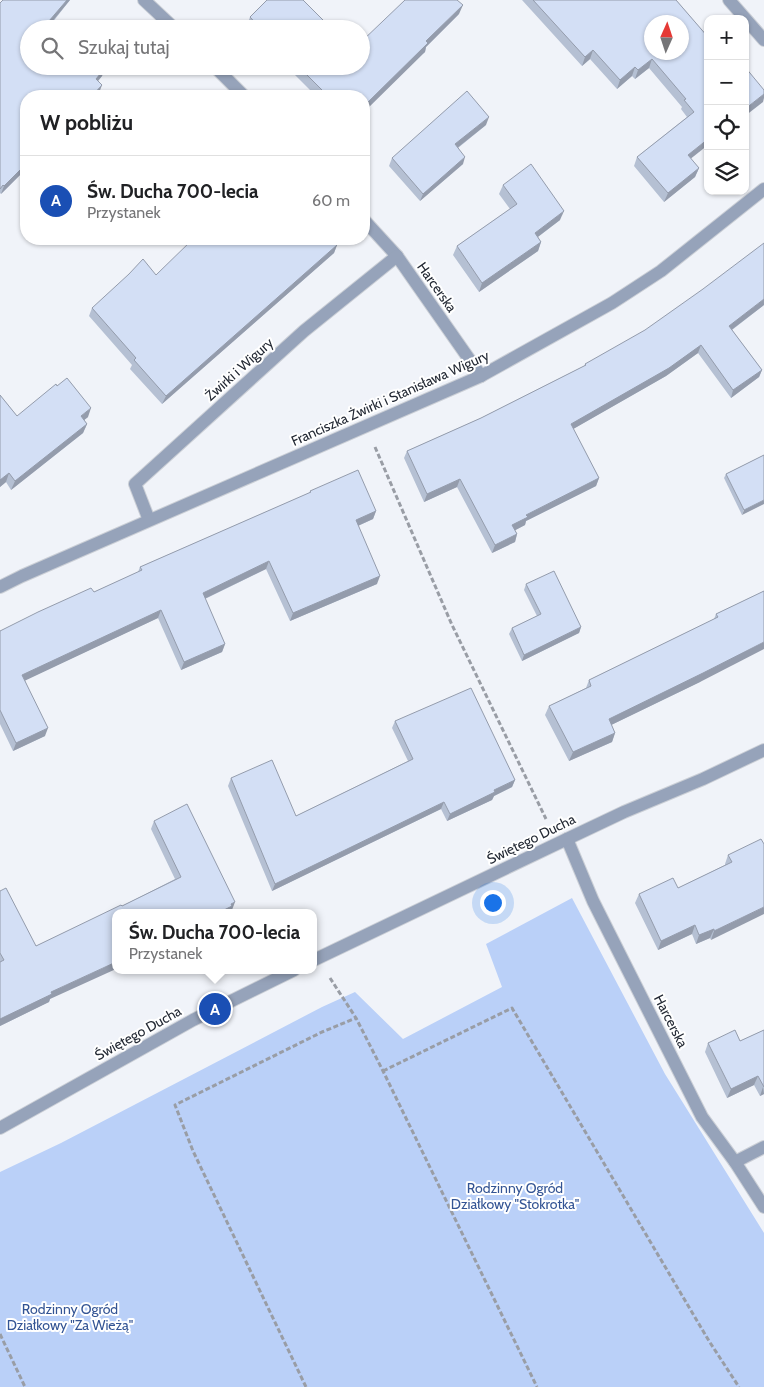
<!DOCTYPE html>
<html lang="pl">
<meta charset="utf-8">
<style>
body{margin:0;font-family:Cabin,sans-serif;background:#f6f6f6;color:#202124}
.controls{position:absolute;right:15px;top:15px;display:grid;overflow:hidden;border-radius:10px;box-shadow:0 1px 4px #0004}
.controls button{width:45px;height:45px;display:grid;place-items:center;padding:0;border:0;border-bottom:1px solid #e0e0e0;background:#fff;color:#202124;font:25px sans-serif}
.compass{position:absolute;left:644px;top:15px;width:45px;height:45px;border-radius:50%;background:#fff;box-shadow:0 1px 4px #0004;rotate:3deg}
.you{position:absolute;left:492px;top:902px;width:18px;height:18px;margin:-12px;border:4px solid #fff;border-radius:50%;background:#1a73e8;box-shadow:0 0 0 8px #1a73e833}
.badge{display:grid;place-items:center;width:32px;height:32px;border-radius:50%;background:#6b6f14;color:#fff;font-size:16px;font-weight:700}
.pin{position:absolute;translate:-50% -50%;border:2px solid #fff;box-shadow:0 1px 5px #0006}
.popup{position:absolute;left:112px;top:909px;width:205px;height:65px;box-sizing:border-box;display:grid;place-content:center;border-radius:10px;background:#fff;filter:drop-shadow(0 1px 4px #0005);font-size:16px;white-space:nowrap;color:#757577}
.popup b{font-size:19px;color:#202124}
.popup::after{content:'';position:absolute;left:50%;top:100%;margin-left:-10px;border:10px solid transparent;border-top-color:#fff}
.list{margin:0;padding:0;list-style:none}
h2{display:flex;justify-content:space-between;align-items:center;height:65px;margin:0;padding:0 20px;font-size:21px}
h2 small{font-size:16px;font-weight:400;color:#757577}
.list li{display:grid;grid-template-columns:32px 1fr auto;gap:15px;align-items:center;box-sizing:border-box;height:90px;padding:0 20px;border-top:1px solid #e0e0e0}
.list b{display:block;font-size:19px;white-space:nowrap}
.list p{margin:0;font-size:16px;white-space:nowrap;color:#757577}
.list em{font-size:16px;font-style:normal;color:#757577}
.icon{flex:none;width:28px;height:28px;fill:none;stroke:currentColor;stroke-width:2;stroke-linecap:round;stroke-linejoin:round}
.map{position:relative;flex:none;width:764px;height:1387px;overflow:hidden}
.search{position:absolute;background:#fff;box-shadow:0 1px 4px #0004;left:20px;top:20px;width:350px;height:55px;display:flex;align-items:center;gap:12px;box-sizing:border-box;padding:0 18px;border-radius:28px;color:#757577;font-size:19px}
.panel{position:absolute;background:#fff;box-shadow:0 1px 4px #0004;left:20px;top:90px;width:350px;height:155px;border-radius:20px}
.map>svg:first-child{display:block}
.garden{fill:#bad0f8}
.lines{fill:none;stroke-linecap:round;stroke-linejoin:round}
.minor-casing{stroke:#cbcfd6;stroke-width:14}
.path{stroke:#999da5;stroke-width:3;stroke-dasharray:5 2.5;stroke-linecap:butt}
.minor{stroke:#96a3ba;stroke-width:12}
.wall{fill:#b5c0d3}
.shaded-wall{fill:#949cac}
.building{fill:#d3dff5;stroke:#949cac;fill-rule:evenodd}
.labels{text-anchor:middle;dominant-baseline:central;stroke-width:4;stroke-linejoin:round;paint-order:stroke}
.street-label{font-size:14px;fill:#232934;stroke:#fff}
.park-label{font-size:14px;fill:#335494;stroke:#fff}
</style>
<div class="map">
<svg width="764" height="1387" viewBox="0 0 764 1387">
<rect width="100%" height="100%" fill="#f0f3f9"/>
<polygon class="garden" points="572,898 665,1074 764,1233 764,1387 0,1387 0,1172 61,1143 322,1007 355,992 403,1039 502,987 486,944"/>
<g class="lines">
<g class="minor-casing">
<g id="minor">
<polyline points="144,0 175,29"/>
<polyline points="729,0 764,40"/>
<polyline points="214,66 244,96"/>
<polyline points="364,220 397,256 481,376"/>
<polyline points="149,520 135,484 304,331 397,256"/>
<polyline points="0,587 22,576 481,376 612,303 661,271 764,189"/>
<polyline points="567,839 593,901 702,1117 735,1162 764,1207"/>
<polyline points="314,960 567,839 624,812 703,779 764,750"/>
<polyline points="0,1128 193,1020 294,970"/>
<polyline points="735,1162 764,1147"/>
</g>
</g>
<g class="path">
<polyline points="375,447 452,625 546,819"/>
<polyline points="330,978 356,1018 383,1071 537,1387"/>
<polyline points="383,1071 512,1008 709,1341 739,1387"/>
<polyline points="0,1334 25,1387"/>
<polyline points="306,1387 193,1151 175,1105 322,1032 356,1018"/>
</g>
<use href="#minor" class="minor"/>
</g>
<g class="wall">
<polygon points="3,0 70,0 52,23 105,68 102,76 98,81 99,93 96,96 26,96 26,169 1,194 0,193 0,3"/>
<polygon points="522,0 676,0 708,37 691,159 699,168 695,177 664,202 634,166 637,157 687,117 681,109 682,107 649,68 635,79 632,76 617,89 590,59 582,66"/>
<polygon points="459,14 426,47 425,52 364,96 316,96 286,66 361,66"/>
<polygon points="250,17 332,29 249,29 247,26"/>
<polygon points="486,125 458,148 463,164 420,201 389,166 392,158"/>
<polygon points="503,185 560,220 538,237 541,242 538,251 479,292 453,255 457,246 510,209 499,194"/>
<polygon points="337,245 334,253 162,404 130,369 132,365 89,316 92,308 156,275"/>
<polygon points="764,305 732,330 762,370 759,377 731,398 698,353 666,376 573,429 599,478 596,486 526,521 525,525 515,530 517,534 515,542 492,553 457,487 424,502 404,458 407,451 481,418 584,366 585,364"/>
<polygon points="0,395 17,416 88,417 84,420 87,424 83,433 11,490 6,482 0,487"/>
<polygon points="764,455 742,515 724,478 726,474"/>
<polygon points="310,491 376,511 373,519 358,526 377,584 290,621 266,569 205,599 225,644 222,652 181,670 158,618 25,680 45,736 13,751 0,724 0,631 94,592 138,572 140,567 309,493"/>
<polygon points="526,584 581,627 579,633 522,661 509,634 512,628 537,616 524,590"/>
<polygon points="764,591 700,682 611,725 615,733 612,742 569,761 545,715 549,706 586,688 589,680 714,619 716,614"/>
<polygon points="395,721 515,780 512,787 494,796 492,800 447,821 441,809 272,891 228,786 231,778 296,816 408,761 392,728"/>
<polygon points="154,821 232,910 231,911 230,913 116,913 50,999 49,1002 0,1026 0,891 36,946 122,906 175,879 151,829"/>
<polygon points="764,844 711,940 710,938 696,944 692,934 658,950 635,903 639,894 678,888 725,865 725,864 728,855"/>
<polygon points="764,1030 764,1094 760,1096 754,1085 727,1098 705,1052 708,1043 740,1041"/>
</g>
<g class="shaded-wall">
<polygon points="67,0 70,0 46,29 49,21"/>
<polygon points="463,5 459,14 426,47 425,52 364,112 364,106 426,41"/>
<polygon points="593,50 590,59 582,66 585,57"/>
<polygon points="652,59 649,68 635,79 638,70"/>
<polygon points="635,67 632,76 617,89 620,80"/>
<polygon points="105,68 102,76 93,87 96,79"/>
<polygon points="102,85 99,93 96,96 92,96"/>
<polygon points="764,94 764,98 763,102 745,116 745,109"/>
<polygon points="489,117 486,125 452,152 455,144"/>
<polygon points="708,139 708,145 684,164 688,155"/>
<polygon points="465,157 463,164 420,201 423,194"/>
<polygon points="26,164 26,169 1,194 4,186"/>
<polygon points="699,168 695,177 664,202 668,193"/>
<polygon points="564,211 560,220 531,242 535,233"/>
<polygon points="541,242 538,251 479,292 482,283"/>
<polygon points="337,245 334,253 162,404 166,396"/>
<polygon points="764,299 764,305 726,334 729,326"/>
<polygon points="701,345 698,353 666,376 568,432 571,424"/>
<polygon points="762,370 759,377 731,398 733,390"/>
<polygon points="91,408 88,417 78,425 81,416"/>
<polygon points="87,424 83,433 11,490 15,481"/>
<polygon points="9,473 6,482 0,487 0,480"/>
<polygon points="599,478 596,486 526,521 525,525 510,533 512,525 526,515"/>
<polygon points="460,479 457,487 424,502 427,494"/>
<polygon points="764,500 764,504 742,515 744,510"/>
<polygon points="376,511 373,519 353,528 356,520"/>
<polygon points="517,534 515,542 492,553 495,545"/>
<polygon points="269,561 266,569 200,601 203,593"/>
<polygon points="380,576 377,584 290,621 293,613"/>
<polygon points="161,610 158,618 20,683 22,675"/>
<polygon points="581,627 579,633 522,661 524,655"/>
<polygon points="764,642 764,649 700,682 605,728 609,719"/>
<polygon points="225,644 222,652 181,670 184,662"/>
<polygon points="48,728 45,736 13,751 16,743"/>
<polygon points="615,733 612,742 569,761 573,752"/>
<polygon points="515,780 512,787 494,796 492,800 447,821 450,814 494,790"/>
<polygon points="444,802 441,809 272,891 275,884"/>
<polygon points="235,902 232,910 231,911 230,913 218,913 231,904"/>
<polygon points="764,907 764,914 711,940 714,931"/>
<polygon points="695,925 692,934 658,950 661,941"/>
<polygon points="714,929 710,938 696,944 699,935"/>
<polygon points="116,962 116,969 50,999 49,1002 0,1026 0,1019 51,992"/>
<polygon points="758,1076 754,1085 727,1098 731,1089"/>
<polygon points="763,1087 764,1094 760,1096"/>
</g>
<g class="building">
<polygon points="3,0 67,0 49,21 58,29 29,29 29,66 103,66 105,68 96,79 102,85 92,96 26,96 26,164 4,186 3,185 0,189 0,3"/>
<polygon points="267,0 303,0 332,29 261,29 250,17"/>
<polygon points="405,0 457,0 463,5 426,41 428,43 364,106 364,96 328,96 298,66 361,66 361,42"/>
<path d="M533,0H676L708,37V139L688,155L699,168L668,193L637,157L694,112L684,100L686,99L652,59L638,70L635,67L620,80L593,50L585,57ZM652,22H682V52H652Z"/>
<polygon points="745,67 764,90 764,94 745,109"/>
<polygon points="467,91 489,117 455,144 465,157 423,194 392,158"/>
<polygon points="531,164 564,211 535,233 541,242 482,283 457,246 517,204 503,185"/>
<polygon points="193,239 332,239 337,245 166,396 134,360 136,358 92,308 129,274 143,259 156,275"/>
<polygon points="764,243 764,299 729,326 762,370 733,390 701,345 669,368 571,424 599,478 526,515 528,517 512,525 517,534 495,545 460,479 427,494 407,451 481,418 586,365 585,364 645,330 703,289"/>
<polygon points="67,378 91,408 81,416 87,424 15,481 9,473 0,480 0,395 17,416 56,384 57,386"/>
<polygon points="764,455 764,500 744,510 726,474"/>
<polygon points="358,470 376,511 356,520 380,576 293,613 269,561 203,593 225,644 184,662 161,610 22,675 48,728 16,743 0,710 0,631 38,612 91,588 94,592 142,570 140,567 311,492 310,491"/>
<polygon points="554,571 581,627 524,655 512,628 541,614 526,584"/>
<polygon points="764,591 764,642 703,673 609,719 615,733 573,752 549,706 591,686 589,680 718,617 716,614"/>
<polygon points="471,688 515,780 494,790 495,792 450,814 444,802 275,884 231,778 272,760 296,816 413,759 395,721"/>
<polygon points="187,804 235,902 231,904 232,906 218,913 116,913 116,962 51,992 52,994 0,1019 0,962 4,960 0,953 0,891 6,888 36,946 121,905 122,906 181,877 154,821"/>
<polygon points="761,839 764,844 764,907 714,931 714,929 699,935 695,925 661,941 639,894 673,878 678,888 732,862 728,855"/>
<polygon points="735,1030 740,1041 764,1030 764,1087 758,1076 731,1089 708,1043"/>
</g>
<g class="labels">
<g class="street-label">
<text transform="translate(437 287) rotate(55)">Harcerska</text>
<text transform="translate(239 369) rotate(-42)">Żwirki i Wigury</text>
<text transform="translate(390 398) rotate(-24)">Franciszka Żwirki i Stanisława Wigury</text>
<text transform="translate(531 839) rotate(-26)">Świętego Ducha</text>
<text transform="translate(671 1021) rotate(63)">Harcerska</text>
<text transform="translate(138 1033) rotate(-29)">Świętego Ducha</text>
</g>
<g class="park-label">
<text x="515" y="1188">Rodzinny Ogród<tspan x="515" dy="16">Działkowy "Stokrotka"</tspan></text>
<text x="70" y="1309">Rodzinny Ogród<tspan x="70" dy="16">Działkowy "Za Wieżą"</tspan></text>
</g>
</g>
</svg>
<div class="controls">
<button>+</button>
<button>−</button>
<button><svg class="icon" aria-label="locate" viewBox="0 0 24 24"><circle cx="12" cy="12" r="6"/><path d="M12 2v4M12 18v4M2 12h4M18 12h4"/></svg></button>
<button><svg class="icon" aria-label="layers" viewBox="0 0 24 24"><path d="M12 4l9 5-9 5-9-5zM3 14l9 5 9-5"/></svg></button>
</div>
<svg class="compass" viewBox="-18 -18 36 36"><path d="M0-13l5 13h-10z" fill="#e53935"/><path d="M0 13l5-13h-10z" fill="#757577"/></svg>
<div class="you"></div>
<div class="pin badge" style="left:215px;top:1009px;background:#1a4fb4">A</div>
<div class="popup"><b>Św. Ducha 700-lecia</b>Przystanek</div>
<div class="search"><svg class="icon" aria-label="search" viewBox="0 0 24 24"><circle cx="10" cy="10" r="6"/><path d="M15 15l6 6"/></svg>Szukaj tutaj</div>
<section class="panel">
<h2>W pobliżu<small></small></h2>
<ul class="list">
<li><span class="badge" style="background:#1a4fb4">A</span><div><b>Św. Ducha 700-lecia</b><p>Przystanek</p></div><em>60 m</em></li>
</ul>
</section>
</div>
